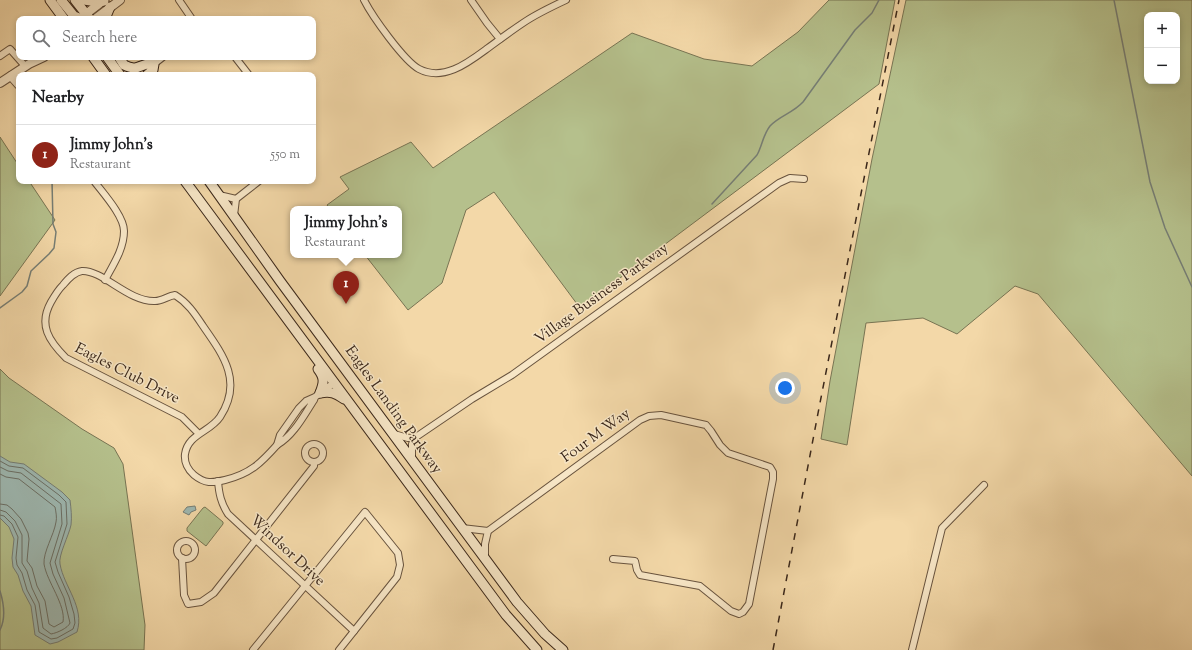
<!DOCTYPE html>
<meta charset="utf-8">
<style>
body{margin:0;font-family:"Sorts Mill Goudy",serif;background:#f6f6f6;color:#202124}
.controls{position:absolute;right:12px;top:12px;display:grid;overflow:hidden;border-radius:8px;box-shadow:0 2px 6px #0003}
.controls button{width:36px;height:36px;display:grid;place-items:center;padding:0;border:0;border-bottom:1px solid #e0e0e0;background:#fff;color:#202124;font:20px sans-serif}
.you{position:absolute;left:785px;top:388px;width:14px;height:14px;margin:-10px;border:3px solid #fff;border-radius:50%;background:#1a73e8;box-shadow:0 0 0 6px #1a73e833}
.badge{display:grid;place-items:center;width:26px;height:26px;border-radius:50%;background:#8f2418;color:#fff;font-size:13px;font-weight:700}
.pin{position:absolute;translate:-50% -33px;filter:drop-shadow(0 1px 2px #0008)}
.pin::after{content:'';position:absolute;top:21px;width:14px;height:12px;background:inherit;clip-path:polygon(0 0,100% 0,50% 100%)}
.popup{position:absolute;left:290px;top:206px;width:112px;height:52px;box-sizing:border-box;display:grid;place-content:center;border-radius:8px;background:#fff;filter:drop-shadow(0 1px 3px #0005);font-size:13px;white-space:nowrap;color:#757577}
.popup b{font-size:15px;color:#202124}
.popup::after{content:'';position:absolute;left:50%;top:100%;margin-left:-8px;border:8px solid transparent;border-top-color:#fff}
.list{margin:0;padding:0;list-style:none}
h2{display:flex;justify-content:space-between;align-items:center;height:52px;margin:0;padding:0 16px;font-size:17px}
h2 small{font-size:13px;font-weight:400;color:#757577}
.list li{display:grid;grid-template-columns:26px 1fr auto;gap:12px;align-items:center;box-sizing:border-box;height:60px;padding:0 16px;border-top:1px solid #e0e0e0}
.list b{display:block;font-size:15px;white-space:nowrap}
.list p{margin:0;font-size:13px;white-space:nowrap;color:#757577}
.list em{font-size:13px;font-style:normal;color:#757577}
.icon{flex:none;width:22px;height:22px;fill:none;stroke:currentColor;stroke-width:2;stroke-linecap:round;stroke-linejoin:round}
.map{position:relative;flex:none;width:1192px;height:650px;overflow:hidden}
.search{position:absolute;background:#fff;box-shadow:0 2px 6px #0003;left:16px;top:16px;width:300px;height:44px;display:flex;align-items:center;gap:10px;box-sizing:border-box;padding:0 14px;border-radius:8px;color:#757577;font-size:15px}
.panel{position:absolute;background:#fff;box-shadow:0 2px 6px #0003;left:16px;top:72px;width:300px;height:112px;border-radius:8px}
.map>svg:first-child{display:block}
.green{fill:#b5c08c;stroke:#787453;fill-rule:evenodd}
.water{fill:#9eb8b1;stroke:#767e75}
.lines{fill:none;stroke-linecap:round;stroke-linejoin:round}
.shore{stroke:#6c7066;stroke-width:1}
.stream{stroke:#767e75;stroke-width:1.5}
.minor-casing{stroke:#68533e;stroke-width:8}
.tertiary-casing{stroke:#68533e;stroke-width:10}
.secondary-casing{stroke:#3a271a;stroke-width:11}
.minor{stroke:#f7e6c6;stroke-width:6}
.tertiary{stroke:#f7e6c6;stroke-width:8}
.secondary{stroke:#f7e6c6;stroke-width:9}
.rail{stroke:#3a271a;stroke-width:1.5;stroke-dasharray:7 7;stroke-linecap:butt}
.labels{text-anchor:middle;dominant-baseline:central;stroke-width:3;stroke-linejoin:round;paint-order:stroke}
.street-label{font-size:15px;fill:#3a271a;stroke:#f7e6c6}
</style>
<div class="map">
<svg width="1192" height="650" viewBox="0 0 1192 650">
<rect width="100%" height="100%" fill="#f3d8a8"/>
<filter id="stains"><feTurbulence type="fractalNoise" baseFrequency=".005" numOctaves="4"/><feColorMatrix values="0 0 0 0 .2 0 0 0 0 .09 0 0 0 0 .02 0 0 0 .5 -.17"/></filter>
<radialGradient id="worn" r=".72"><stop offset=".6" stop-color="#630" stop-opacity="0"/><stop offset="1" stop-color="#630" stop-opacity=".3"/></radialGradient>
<g class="green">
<polygon points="829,0 895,0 879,84 580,308 494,192 466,210 442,283 408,310 365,255 399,255 399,209 330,209 327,205 349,189 340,177 411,142 433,168 632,33 704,59 752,66 798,32"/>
<path d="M906,0H1192V476L1038,294L1015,286L957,334L923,318L866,323L847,445L821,439L830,381L872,159ZM1147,15H1177V81H1147Z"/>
<polygon points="0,137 19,166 19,181 29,181 55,220 0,296"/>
<polygon points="0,369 9,378 82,429 114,448 123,464 145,625 144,650 0,650"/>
<polygon points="205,507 223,522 223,524 206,546 187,531 187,528 203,508"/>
</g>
<g class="water">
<path d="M0,456L10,462L24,464L62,492L70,500C71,508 72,517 71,525C69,535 58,556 60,564C64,587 85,607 77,632L58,642L50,644L35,635L31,606L23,591L18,575L13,567L12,558L14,539L9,527L0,518Z"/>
<polygon points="195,506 196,510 191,512 189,515 183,512 187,507"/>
</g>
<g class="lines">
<g class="shore">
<polyline points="0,461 9,466 23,468 59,495 66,502 67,524 55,562 58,572 69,597 74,614 75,623 73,629 57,638 51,639 39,632 35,605 27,590 22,573 17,565 16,558 18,537 12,524 4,516 0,515"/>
<path d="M0,467L8,471L21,473L61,504L62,524L50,563L53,574L64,598L70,623C68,628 57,633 51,634L43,628L39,603L32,588L27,571L22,563V535L15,521L6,512L0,510"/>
<path d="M0,474L6,477L19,479L55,507C56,512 57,518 56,522C54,535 43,552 44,564C47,582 66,605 63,622L54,627L49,624L45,601L37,586L32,568L27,561L29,539L28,533L21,519L12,509L7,505L0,504"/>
</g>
<g class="stream">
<polyline points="1114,0 1150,182 1165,228 1192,287"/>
<path d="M712,204L757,155C762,146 763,135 770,126C779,116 793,113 803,102L855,30L872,13L879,0"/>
<polyline points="0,308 22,292 27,286 31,271 49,254 54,248 56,232 53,224 52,181"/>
<path d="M0,591C4,604 6,618 0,630"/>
</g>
<g class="minor-casing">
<g id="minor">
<polyline points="179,0 192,19"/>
<path d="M364,0C372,16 404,61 419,69C444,82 469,62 488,48C499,40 511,31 523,23C536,14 551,7 566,0"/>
<polyline points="471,0 487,23 500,39"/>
<polyline points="0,56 10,49 25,66"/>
<polyline points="235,57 249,75"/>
<polyline points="154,64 163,57"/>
<path d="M94,181C103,193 124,216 124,231C124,249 113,265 105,280"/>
<polyline points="219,195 236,199"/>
<polyline points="234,216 236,199 259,181"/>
<path d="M315,397L314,400C304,415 294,435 277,445L280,435L299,408L306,401L315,397L335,382"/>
<path d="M199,434L182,417L66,358C49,341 38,325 51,302C55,295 58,290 63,285C68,279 74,272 82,271C103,270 128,302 155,301C162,301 168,296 175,295C188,303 195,314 203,326C224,356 243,382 220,417C210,432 188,434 185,454C184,462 188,470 194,475C205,484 212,483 225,480C250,474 261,463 277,445"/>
<polyline points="394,434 408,438 416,437 472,399 512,375 779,183 790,178 804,179"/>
<circle cx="314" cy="453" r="9"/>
<polyline points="412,459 412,444 416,437"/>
<path d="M218,481C219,494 221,503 228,514L354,631"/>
<polyline points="462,528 488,531"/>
<circle cx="186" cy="550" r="9"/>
<polyline points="485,557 485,544 488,531 640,420 649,416 661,415 706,425 711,431 720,445 728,453 770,467 773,472 773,479 749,604 743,612 739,614 731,611 700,586 640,575 637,570 635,561 613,559"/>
<polyline points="182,558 184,595 188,604 201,602 214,593 314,466 314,462"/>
<polyline points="253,650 365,512 398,553 400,565 397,577 339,650"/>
<polyline points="912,650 942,528 984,485"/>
</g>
</g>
<g class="tertiary-casing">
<g id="tertiary">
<polyline points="82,17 104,0"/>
<polyline points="95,19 120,0"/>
<polyline points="11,76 19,85"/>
<polyline points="0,83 29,64 44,57"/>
</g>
</g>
<g class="secondary-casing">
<g id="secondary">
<polyline points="50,0 64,19"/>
<polyline points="61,0 74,16 81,19"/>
<polyline points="75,0 90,19"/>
<polyline points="84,0 97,2 104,1"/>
<polyline points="105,19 110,7"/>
<polyline points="93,57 106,75"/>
<polyline points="107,57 120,75"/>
<path d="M119,57L124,65C140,73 139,62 154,64L153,70L147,75"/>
<polyline points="185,181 506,615 537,650"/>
<polyline points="209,181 280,281 517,602 545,634 563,650"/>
<path d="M318,369C325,378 324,383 320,393"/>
<path d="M320,393C331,391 335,393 344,399"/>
</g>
</g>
<use href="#minor" class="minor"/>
<use href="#tertiary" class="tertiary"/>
<use href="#secondary" class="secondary"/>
<polyline class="rail" points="773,650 819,408 899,0"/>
</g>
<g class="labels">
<g class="street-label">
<text transform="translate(602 294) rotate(-36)">Village Business Parkway</text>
<text transform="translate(127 374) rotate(27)">Eagles Club Drive</text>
<text transform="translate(393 410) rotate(54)">Eagles Landing Parkway</text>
<text transform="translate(596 436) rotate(-36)">Four M Way</text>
<text transform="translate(287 551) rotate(43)">Windsor Drive</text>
</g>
</g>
<rect width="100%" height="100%" filter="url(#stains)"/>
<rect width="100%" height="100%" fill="url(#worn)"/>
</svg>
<div class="controls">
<button>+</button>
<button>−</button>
</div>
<div class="you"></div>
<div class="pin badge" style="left:346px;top:304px">1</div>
<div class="popup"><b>Jimmy John's</b>Restaurant</div>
<div class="search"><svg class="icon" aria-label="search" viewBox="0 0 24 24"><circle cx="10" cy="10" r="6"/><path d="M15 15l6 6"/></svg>Search here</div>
<section class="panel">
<h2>Nearby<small></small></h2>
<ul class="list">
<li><span class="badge">1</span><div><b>Jimmy John's</b><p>Restaurant</p></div><em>550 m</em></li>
</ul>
</section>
</div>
